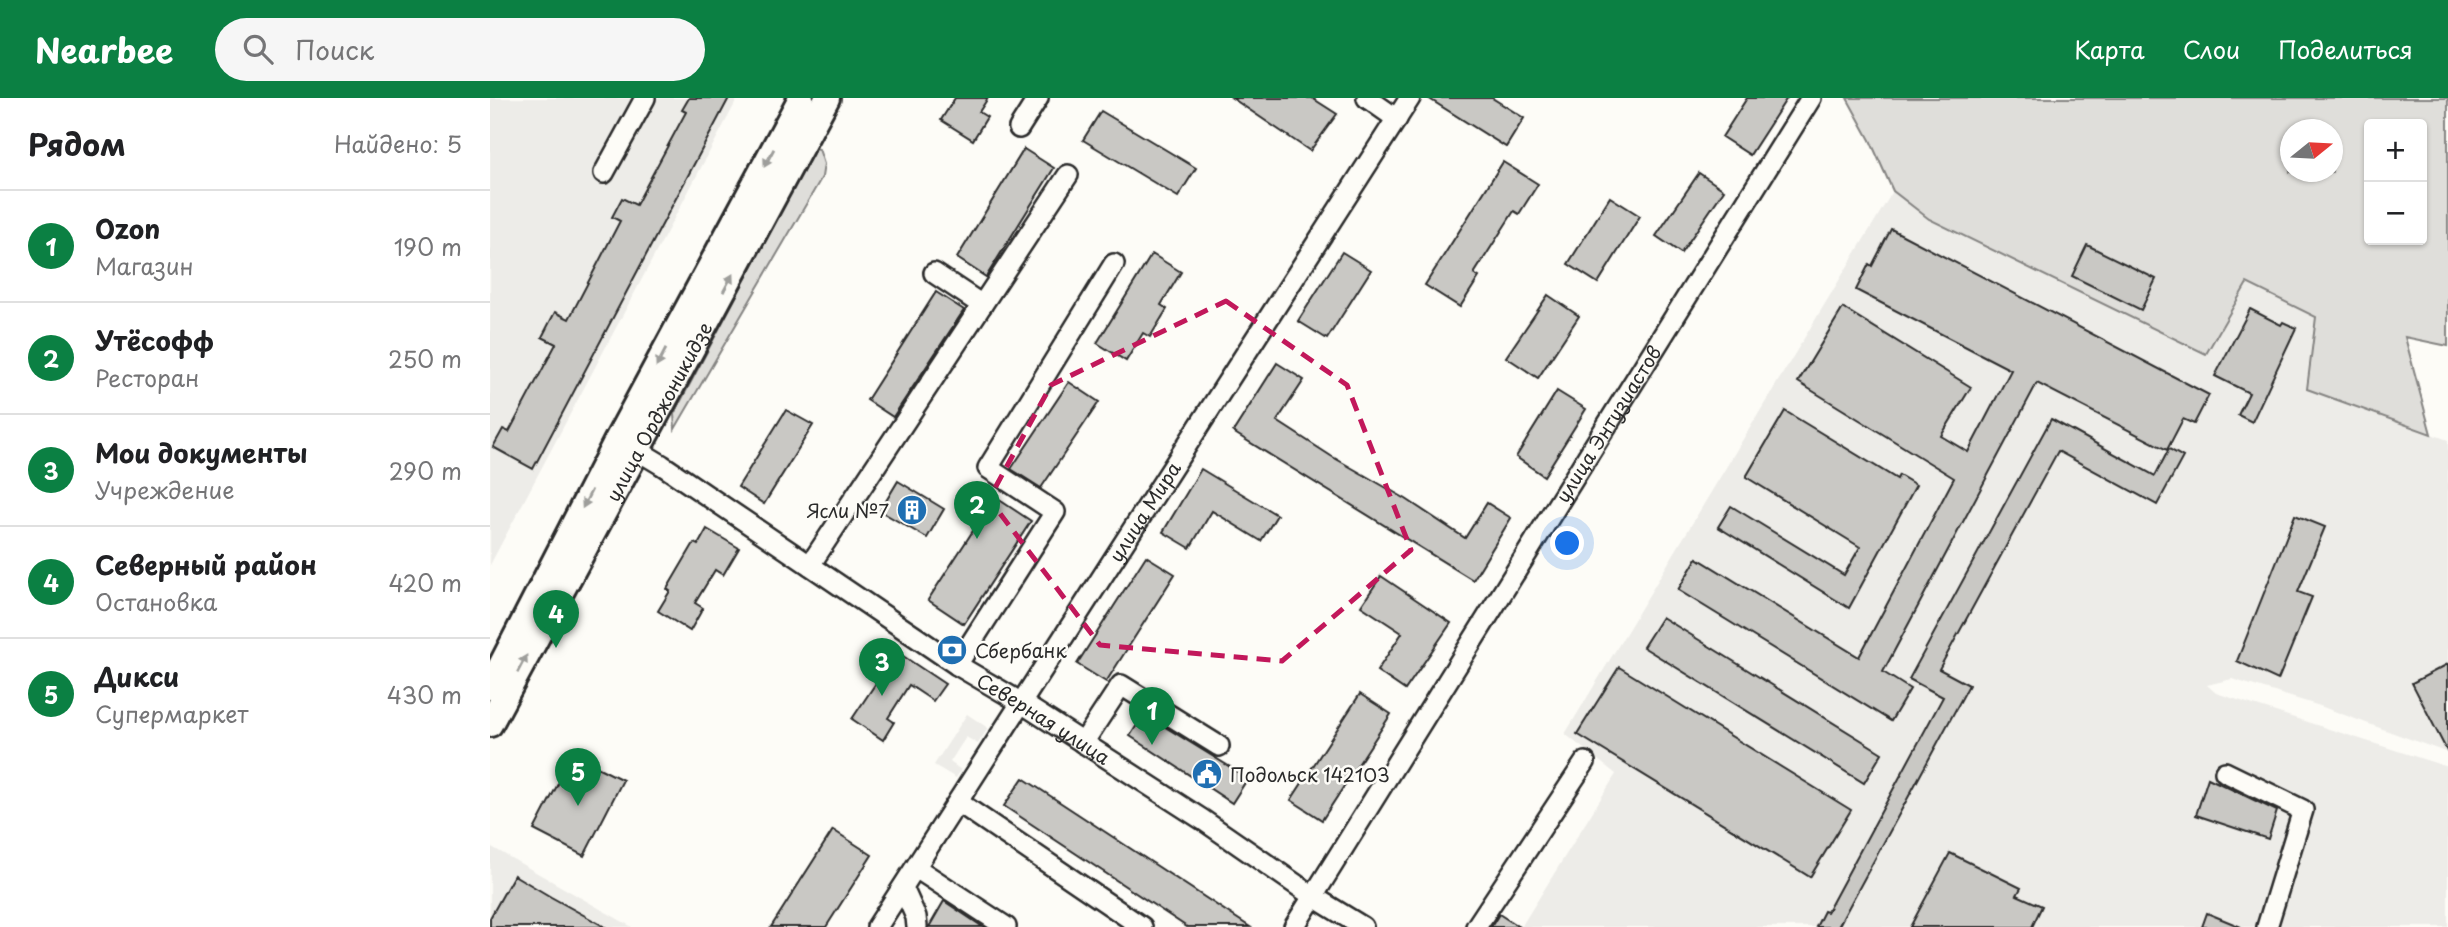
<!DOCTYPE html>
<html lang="ru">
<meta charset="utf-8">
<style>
body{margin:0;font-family:"Playpen Sans",sans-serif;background:#f6f6f6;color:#202124}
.controls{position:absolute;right:21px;top:21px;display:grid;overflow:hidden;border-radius:7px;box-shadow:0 2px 5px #0004}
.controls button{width:63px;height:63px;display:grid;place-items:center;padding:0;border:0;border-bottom:2px solid #e0e0e0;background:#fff;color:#202124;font:35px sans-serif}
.compass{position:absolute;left:1790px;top:21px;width:63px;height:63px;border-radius:50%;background:#fff;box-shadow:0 2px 5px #0004;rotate:72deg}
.you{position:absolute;left:1078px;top:446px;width:24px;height:24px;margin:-18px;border:5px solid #fff;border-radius:50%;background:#1a73e8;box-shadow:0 0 0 10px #1a73e833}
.badge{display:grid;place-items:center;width:46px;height:46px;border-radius:50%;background:#0b8043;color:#fff;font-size:23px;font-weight:700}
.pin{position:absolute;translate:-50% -58px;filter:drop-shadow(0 2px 4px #0008)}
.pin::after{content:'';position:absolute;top:37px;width:24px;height:21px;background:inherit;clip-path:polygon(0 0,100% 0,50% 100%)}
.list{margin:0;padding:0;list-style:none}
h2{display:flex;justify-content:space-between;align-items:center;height:91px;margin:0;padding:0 28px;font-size:30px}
h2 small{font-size:23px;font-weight:400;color:#757577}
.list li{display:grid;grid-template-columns:46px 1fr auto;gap:21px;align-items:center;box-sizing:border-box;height:112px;padding:0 28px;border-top:2px solid #e0e0e0}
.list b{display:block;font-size:26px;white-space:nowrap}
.list p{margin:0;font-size:23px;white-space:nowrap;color:#757577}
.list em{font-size:23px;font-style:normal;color:#757577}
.icon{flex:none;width:38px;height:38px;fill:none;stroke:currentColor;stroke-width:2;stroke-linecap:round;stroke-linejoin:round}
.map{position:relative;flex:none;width:1958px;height:829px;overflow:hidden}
header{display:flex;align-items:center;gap:42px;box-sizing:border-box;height:98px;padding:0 35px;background:#0b8043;color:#fff}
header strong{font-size:33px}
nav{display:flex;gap:38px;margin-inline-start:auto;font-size:24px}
.search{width:490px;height:63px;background:#f6f6f6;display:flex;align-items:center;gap:18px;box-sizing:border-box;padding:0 24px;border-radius:38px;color:#757577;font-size:26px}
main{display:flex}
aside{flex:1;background:#fff}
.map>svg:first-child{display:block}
.built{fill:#edece8}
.green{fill:#dfdeda;stroke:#858482;stroke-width:2;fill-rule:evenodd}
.building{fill:#c9c8c4;stroke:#2b2b2b;stroke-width:2}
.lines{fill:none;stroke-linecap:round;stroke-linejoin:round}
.minor-casing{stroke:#2b2b2b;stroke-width:24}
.major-casing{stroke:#2b2b2b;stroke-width:30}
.minor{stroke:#fdfcf7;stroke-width:19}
.major{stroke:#fdfcf7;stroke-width:24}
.oneway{fill:#9e9e9b}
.marked{fill:none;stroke:#c2185b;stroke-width:5;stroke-dasharray:14 9;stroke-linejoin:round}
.labels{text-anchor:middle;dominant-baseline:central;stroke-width:5;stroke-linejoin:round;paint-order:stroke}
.street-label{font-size:19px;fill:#2b2b2b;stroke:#fdfcf7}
.poi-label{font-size:19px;fill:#2b2b2b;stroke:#fdfcf7;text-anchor:start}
</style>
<header>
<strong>Nearbee</strong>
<div class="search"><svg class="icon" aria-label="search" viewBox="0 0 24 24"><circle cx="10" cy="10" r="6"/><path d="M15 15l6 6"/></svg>Поиск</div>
<nav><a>Карта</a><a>Слои</a><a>Поделиться</a></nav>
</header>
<main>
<aside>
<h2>Рядом<small>Найдено: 5</small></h2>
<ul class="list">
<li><span class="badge">1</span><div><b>Ozon</b><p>Магазин</p></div><em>190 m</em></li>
<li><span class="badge">2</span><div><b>Утёсофф</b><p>Ресторан</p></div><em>250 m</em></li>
<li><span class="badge">3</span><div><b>Мои документы</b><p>Учреждение</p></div><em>290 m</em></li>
<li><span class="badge">4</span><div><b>Северный район</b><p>Остановка</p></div><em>420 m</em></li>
<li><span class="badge">5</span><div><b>Дикси</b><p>Супермаркет</p></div><em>430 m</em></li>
</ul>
</aside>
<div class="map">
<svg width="1958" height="829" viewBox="0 0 1958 829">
<rect width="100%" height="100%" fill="#fdfcf7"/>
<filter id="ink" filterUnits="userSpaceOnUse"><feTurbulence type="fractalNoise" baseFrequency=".0143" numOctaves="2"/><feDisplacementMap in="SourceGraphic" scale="14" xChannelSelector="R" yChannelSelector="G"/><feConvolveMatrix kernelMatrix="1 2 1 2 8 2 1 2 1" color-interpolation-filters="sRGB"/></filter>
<g filter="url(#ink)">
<g class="built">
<polygon points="0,0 248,0 0,467"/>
<polygon points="1403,93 1439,121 1716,256 1757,185 1826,218 1817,291 1958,342 1958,655 1830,608 1742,581 1717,587 1726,595 1958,669 1958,829 1031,829 1126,676 1075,636"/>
<polygon points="477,616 498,630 488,646 476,639 460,664 471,672 466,680 444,667"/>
<polygon points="0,748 142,829 0,829"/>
</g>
<g class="green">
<path d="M1357,0H1958V248L1915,239L1941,336L1817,291L1826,219L1757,185L1716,256L1439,121L1403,93L1380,42ZM1879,26H1932V142H1879ZM1800,32H1842V74H1800Z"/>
<polygon points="325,50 329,51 334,66 332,79 185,331 184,316"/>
</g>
<g class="building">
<polygon points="199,0 239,0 43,371 3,349 13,331 19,334 66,246 52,239 65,214 79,221 130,123 122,119 132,100 146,107 196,14 192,12"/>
<polygon points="465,0 498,0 489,14 497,19 483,42 451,22"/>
<polygon points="742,0 822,0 847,16 820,53"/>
<polygon points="938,0 1002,0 1034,20 1016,49"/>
<polygon points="1257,0 1297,0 1260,57 1232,39"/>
<polygon points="611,13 706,70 688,99 593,42"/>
<polygon points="534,51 564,70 496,179 467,160"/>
<polygon points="1013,64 1048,86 1029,116 1024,113 984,176 989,179 970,209 935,187"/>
<polygon points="1209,75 1234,92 1191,155 1166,138"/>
<polygon points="1120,99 1150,118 1108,185 1078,166"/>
<polygon points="1401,131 1719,297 1704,326 1693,321 1677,352 1547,285 1393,574 1420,591 1401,623 1188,492 1207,460 1369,559 1464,380 1308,284 1353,210 1481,289 1451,338 1478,354 1521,272 1366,192 1379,166 1382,168"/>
<polygon points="1597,147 1666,181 1651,212 1582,178"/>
<polygon points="852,154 881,172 837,241 808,223"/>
<polygon points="662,156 691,174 671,207 677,211 660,239 653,235 636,263 607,245"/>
<polygon points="446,194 474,212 403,319 377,302"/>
<polygon points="1058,197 1089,218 1048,280 1016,259"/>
<polygon points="1760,211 1791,227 1793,224 1806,230 1762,324 1748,317 1759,295 1725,278"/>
<polygon points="787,265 814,282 787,323 841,358 916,401 975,440 997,405 1021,420 983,482 743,334"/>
<polygon points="579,284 609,304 551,390 521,371"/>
<polygon points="1067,293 1096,311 1054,378 1026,359"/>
<polygon points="296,312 323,327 274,406 248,389"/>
<polygon points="1295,313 1407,381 1409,377 1426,387 1359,510 1228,429 1241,408 1354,477 1370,449 1256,379"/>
<polygon points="1561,321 1665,378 1679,351 1693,359 1667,407 1568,353 1449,571 1479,587 1348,829 1326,829 1334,813 1337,814 1453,599 1419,581"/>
<polygon points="711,371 787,417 771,443 722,413 700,450 673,434"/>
<polygon points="408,383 454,411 437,440 390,413"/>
<polygon points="505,399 541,423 474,526 438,502"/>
<polygon points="1805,417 1835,429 1808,494 1822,499 1788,582 1747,563"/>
<polygon points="217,431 249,450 233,477 225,472 205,505 213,510 200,533 168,513 180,493 177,491 204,445 208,447"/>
<polygon points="656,458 685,476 616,584 587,566"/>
<polygon points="891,478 961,525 915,592 887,573 912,535 871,508"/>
<polygon points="1172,519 1392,655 1374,685 1153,549"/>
<polygon points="401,550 455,586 443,603 419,587 398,620 404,624 393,642 362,621 394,573 389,569"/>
<polygon points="1958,566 1958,655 1922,585"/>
<polygon points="1129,569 1361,712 1320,779 1087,636"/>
<polygon points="870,596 901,616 832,722 801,702"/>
<polygon points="654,616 758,680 742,705 640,638"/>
<polygon points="83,657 133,682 94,758 44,732"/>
<polygon points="533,680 760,829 697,829 514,708"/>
<polygon points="1718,680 1787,713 1778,741 1706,717"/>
<polygon points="343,732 382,757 336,829 281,829"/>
<polygon points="1460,755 1531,790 1527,797 1552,808 1542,829 1420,829"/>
<polygon points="24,777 61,799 115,829 0,829 0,820"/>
<polygon points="454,803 493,829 439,829"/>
<polygon points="1717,815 1751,829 1712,829"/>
<polygon points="1009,816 1029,829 1001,829"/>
</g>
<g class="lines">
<g class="minor-casing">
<g id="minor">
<polyline points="877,0 907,21"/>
<polyline points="529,30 548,0"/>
<polyline points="114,75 155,0"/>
<polyline points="444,175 492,207"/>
<path id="s1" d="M137,346L172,367L467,567L530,604L713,722L824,799L873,829"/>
<polyline points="320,467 578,77"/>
<polyline points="467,567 565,414 498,370 624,166"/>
<polyline points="593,645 631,587 729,648"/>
<polyline points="1735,674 1813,712 1777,829"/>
<polyline points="468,704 652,829"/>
<polyline points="426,770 516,829"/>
<polyline points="413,790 426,819 427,829"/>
<path id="s2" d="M387,829L920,0"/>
<path id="s3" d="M804,829L1321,0"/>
<polyline points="986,829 1095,664"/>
</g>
</g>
<g class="major-casing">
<g id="major">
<polyline points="0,589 128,340 311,0"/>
<path id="s4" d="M0,626L337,0"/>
</g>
</g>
<use href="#minor" class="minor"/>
<use href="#major" class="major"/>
</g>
<defs><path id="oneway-solid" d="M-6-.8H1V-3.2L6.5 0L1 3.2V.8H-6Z" transform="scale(1.75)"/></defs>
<g class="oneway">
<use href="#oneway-solid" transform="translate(279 60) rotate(118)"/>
<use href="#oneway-solid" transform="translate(238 185) rotate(-62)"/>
<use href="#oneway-solid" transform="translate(171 260) rotate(118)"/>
<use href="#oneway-solid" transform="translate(97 401) rotate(117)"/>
<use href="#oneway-solid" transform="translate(32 566) rotate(-62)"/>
</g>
</g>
<path class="marked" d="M736,203L857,287L921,452L792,563L610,547L499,401L561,287Z"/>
<defs>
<g id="building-disc" transform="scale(1.575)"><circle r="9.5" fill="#1f6fb2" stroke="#fdfcf7"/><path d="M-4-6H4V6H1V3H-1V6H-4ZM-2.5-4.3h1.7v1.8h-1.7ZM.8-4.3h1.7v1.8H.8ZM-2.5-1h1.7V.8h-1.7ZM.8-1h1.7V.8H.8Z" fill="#fff"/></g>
<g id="bank-disc" transform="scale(1.575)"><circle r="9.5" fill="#1f6fb2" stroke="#fdfcf7"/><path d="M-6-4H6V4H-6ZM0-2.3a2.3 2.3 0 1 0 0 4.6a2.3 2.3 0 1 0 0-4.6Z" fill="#fff"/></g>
<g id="civic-disc" transform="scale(1.575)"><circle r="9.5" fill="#1f6fb2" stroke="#fdfcf7"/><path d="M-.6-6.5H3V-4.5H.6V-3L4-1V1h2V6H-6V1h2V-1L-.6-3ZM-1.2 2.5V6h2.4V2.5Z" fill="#fff"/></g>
</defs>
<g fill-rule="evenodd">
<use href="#building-disc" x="422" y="412"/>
<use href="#bank-disc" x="462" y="552"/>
<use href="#civic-disc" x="717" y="676"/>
</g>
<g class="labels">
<g class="street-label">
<text stroke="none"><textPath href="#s4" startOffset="355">улица Орджоникидзе</textPath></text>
<text stroke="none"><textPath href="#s3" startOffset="593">улица Энтузиастов</textPath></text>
<text stroke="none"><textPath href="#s2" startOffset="494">улица Мира</textPath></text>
<text stroke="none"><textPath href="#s1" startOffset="499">Северная улица</textPath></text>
</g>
<g class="poi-label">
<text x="399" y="412" text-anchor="end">Ясли №7</text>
<text x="485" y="552">Сбербанк</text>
<text x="740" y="676">Подольск 142103</text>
</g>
</g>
</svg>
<div class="controls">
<button>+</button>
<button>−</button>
</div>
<svg class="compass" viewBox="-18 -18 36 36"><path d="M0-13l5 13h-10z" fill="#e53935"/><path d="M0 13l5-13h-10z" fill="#757577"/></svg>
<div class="you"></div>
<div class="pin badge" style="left:662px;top:647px">1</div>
<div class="pin badge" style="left:487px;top:441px">2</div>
<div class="pin badge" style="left:392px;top:598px">3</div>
<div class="pin badge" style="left:66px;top:550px">4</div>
<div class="pin badge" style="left:88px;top:708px">5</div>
</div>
</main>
